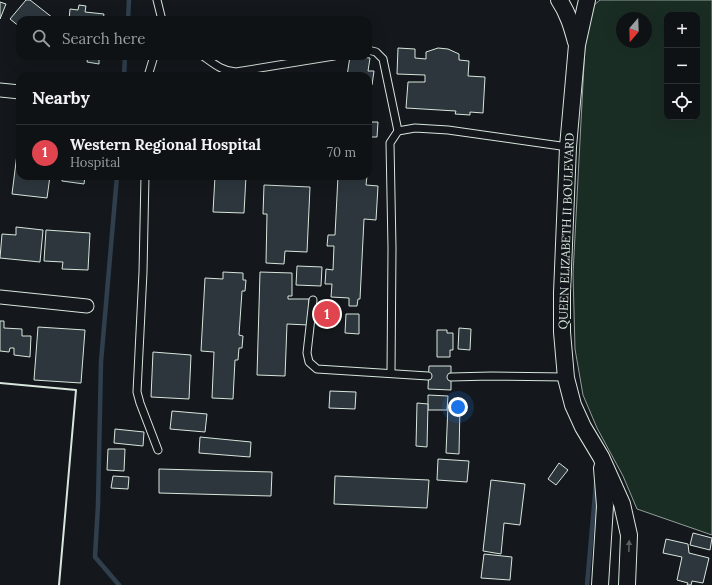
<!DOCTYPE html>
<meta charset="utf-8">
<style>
body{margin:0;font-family:Lora,serif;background:#1d2022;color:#f1f3f6}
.controls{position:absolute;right:12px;top:12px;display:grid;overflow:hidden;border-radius:8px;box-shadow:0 4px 16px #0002}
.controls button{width:36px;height:36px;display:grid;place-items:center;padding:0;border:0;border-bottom:1px solid #2f3234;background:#0f1215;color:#f1f3f6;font:20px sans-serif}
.compass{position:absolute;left:616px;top:12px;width:36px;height:36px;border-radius:50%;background:#0f1215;box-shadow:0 4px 16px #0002;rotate:199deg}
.you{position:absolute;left:458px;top:407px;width:14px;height:14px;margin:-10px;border:3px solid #fff;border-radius:50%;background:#1a73e8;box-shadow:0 0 0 6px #1a73e833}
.badge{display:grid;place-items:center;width:26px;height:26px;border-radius:50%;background:#ffb74d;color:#fff;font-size:13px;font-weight:700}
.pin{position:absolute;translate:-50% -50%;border:2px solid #fff;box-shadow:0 1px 4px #0006}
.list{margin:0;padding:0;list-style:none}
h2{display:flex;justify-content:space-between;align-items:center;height:52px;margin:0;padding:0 16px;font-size:17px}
h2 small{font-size:13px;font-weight:400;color:#9b9ea0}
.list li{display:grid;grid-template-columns:26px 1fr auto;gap:12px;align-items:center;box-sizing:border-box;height:56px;padding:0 16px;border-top:1px solid #2f3234}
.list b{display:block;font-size:15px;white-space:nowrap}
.list p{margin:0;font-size:13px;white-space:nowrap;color:#9b9ea0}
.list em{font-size:13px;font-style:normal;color:#9b9ea0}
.icon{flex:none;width:22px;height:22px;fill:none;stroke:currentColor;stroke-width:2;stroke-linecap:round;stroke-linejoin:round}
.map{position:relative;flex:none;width:712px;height:585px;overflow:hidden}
.search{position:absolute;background:#0f1215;box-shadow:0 4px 16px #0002;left:16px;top:16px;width:356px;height:44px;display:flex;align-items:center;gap:10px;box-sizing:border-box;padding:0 14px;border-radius:12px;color:#9b9ea0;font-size:15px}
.panel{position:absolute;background:#0f1215;box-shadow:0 4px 16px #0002;left:16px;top:72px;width:356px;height:108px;border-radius:12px}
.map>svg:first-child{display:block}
.green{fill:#1a2d24;stroke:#939e99;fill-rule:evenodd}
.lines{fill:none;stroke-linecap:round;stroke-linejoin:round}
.stream{stroke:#2f3f4d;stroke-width:4.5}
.building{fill:#2c363c;stroke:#d8e6dc}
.service-casing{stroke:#d8e6dc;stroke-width:9}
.minor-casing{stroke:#d8e6dc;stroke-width:15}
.tertiary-casing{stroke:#d8e6dc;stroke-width:18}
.service{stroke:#14181c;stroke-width:7}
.minor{stroke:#14181c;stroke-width:13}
.tertiary{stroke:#14181c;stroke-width:16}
.wall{stroke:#d8e6dc;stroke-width:2}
.oneway{fill:#59605f}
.labels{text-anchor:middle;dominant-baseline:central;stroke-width:3;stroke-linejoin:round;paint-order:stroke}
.street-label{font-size:12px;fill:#d8e6dc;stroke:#14181c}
</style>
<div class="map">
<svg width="712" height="585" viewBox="0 0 712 585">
<rect width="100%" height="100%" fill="#14181c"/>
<path class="green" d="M600,0H712V535L637,509L623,476L597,428L583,395L575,349L573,274L585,45L593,6ZM667,15H697V117H667ZM622,18H646V42H622Z"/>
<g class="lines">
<g class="stream">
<polyline points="128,20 129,0"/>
<polyline points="124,76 125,56"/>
<polyline points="117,176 101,362 98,505 95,557 119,585"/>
<polyline points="587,585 596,483"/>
</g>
</g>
<g class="building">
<polygon points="26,0 30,0 53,18 52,20 20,20 20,27 10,19"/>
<polygon points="0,2 6,4 0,19"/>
<polygon points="79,5 86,6 85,12 104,14 103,20 69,20 70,9 78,10"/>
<polygon points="398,48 415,49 415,58 426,59 426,52 438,48 448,49 459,54 459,60 469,61 468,76 485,77 483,113 470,112 470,115 455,114 456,111 406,108 408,82 425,82 425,75 397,74"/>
<polygon points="88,56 99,56 99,64 87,62"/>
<polygon points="350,56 370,58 368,71 374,71 372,85 368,84 368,76 347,76"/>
<polygon points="368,122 378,122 377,137 368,137 368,140"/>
<polygon points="17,154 20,155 20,176 50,176 47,198 12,194"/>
<polygon points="62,176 85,176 84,184 62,181"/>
<polygon points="215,176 246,176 244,213 213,212"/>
<polygon points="338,176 367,176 366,185 378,186 376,220 364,219 360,299 358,299 357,306 349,306 349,298 331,297 332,284 325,284 326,269 333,270 334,246 327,246 328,235 335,235"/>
<polygon points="264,185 310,187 307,252 285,251 284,264 266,263 267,214 263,214"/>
<polygon points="16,227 43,230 40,262 0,258 2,234 16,235"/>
<polygon points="46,230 90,233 88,270 62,269 63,262 44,261"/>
<polygon points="297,266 322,267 321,286 296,285"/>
<polygon points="223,272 243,273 243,280 246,280 245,291 242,291 239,335 243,336 242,348 239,348 238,360 235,360 233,399 212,398 214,352 201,351 205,278 223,279"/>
<polygon points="260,272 292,273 292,296 288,296 288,299 309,299 308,325 287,324 285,376 257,375"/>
<polygon points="346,314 359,314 359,334 345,333"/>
<polygon points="0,321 4,321 4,328 22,329 22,336 31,336 30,357 14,355 14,348 10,348 9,352 0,351"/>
<polygon points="38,327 85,330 81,383 34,380"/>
<polygon points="459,328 471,329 470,350 458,349"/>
<polygon points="437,330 447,330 447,333 453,333 453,350 450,350 450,357 437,357"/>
<polygon points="153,352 191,355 189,399 151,397"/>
<polygon points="429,366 451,366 451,390 428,389"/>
<polygon points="330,391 356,392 355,409 329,408"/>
<polygon points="428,395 448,396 447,410 428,410"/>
<polygon points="417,403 428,404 427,447 416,446"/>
<polygon points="448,405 460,405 459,454 446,453"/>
<polygon points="172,411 207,414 205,432 170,429"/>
<polygon points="115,429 144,432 143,446 114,443"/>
<polygon points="200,437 251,442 250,457 199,453"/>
<polygon points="108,449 125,449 124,471 107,470"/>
<polygon points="438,459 469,461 467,482 437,480"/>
<polygon points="559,463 568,470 556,485 548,479"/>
<polygon points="159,469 272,472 271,496 159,493"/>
<polygon points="113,476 129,477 128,489 111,488"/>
<polygon points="335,476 429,480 427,508 334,504"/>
<polygon points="491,480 525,484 520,525 504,523 501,554 483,551"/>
<polygon points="693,533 712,538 710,550 690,545"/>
<polygon points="666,539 688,544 689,553 709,558 703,583 692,581 691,585 687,585 688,583 677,580 682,557 663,553"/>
<polygon points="484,554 512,557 510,580 481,578"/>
</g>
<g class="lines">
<g class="service-casing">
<g id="service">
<polyline points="157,0 162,20"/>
<polyline points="368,50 376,52 383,59 398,131"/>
<path d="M203,56C214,64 222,71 236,72L334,56"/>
<polyline points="148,76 154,56"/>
<polyline points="145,176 143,272 137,392 140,403 158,450"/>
<polyline points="313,300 307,353 309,362 317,369 428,376"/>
<polyline points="391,373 392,248 390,143 398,131 415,128 448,130 568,147"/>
<polyline points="451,377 491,376 566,377"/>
</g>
</g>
<g class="minor-casing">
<g id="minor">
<polyline points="0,90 20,92"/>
<polyline points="0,297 87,306"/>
</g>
</g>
<g class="tertiary-casing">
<g id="tertiary">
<path d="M559,0C568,13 572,27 576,42"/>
<polyline points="587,0 577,45 568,147 562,293 562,332 566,378 573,405 583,427 601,457 622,504 629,535 627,585"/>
<polyline points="600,585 605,506 602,468"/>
</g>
</g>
<use href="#service" class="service"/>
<use href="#minor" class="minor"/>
<use href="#tertiary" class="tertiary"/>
<polyline class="wall" points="0,383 76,390 59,585"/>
</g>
<defs><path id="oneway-solid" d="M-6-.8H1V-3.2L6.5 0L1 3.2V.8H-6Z"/></defs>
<use class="oneway" href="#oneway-solid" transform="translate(629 546) rotate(-88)"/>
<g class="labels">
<g class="street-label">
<text transform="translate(566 231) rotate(-88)">QUEEN ELIZABETH II BOULEVARD</text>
</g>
</g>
</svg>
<div class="controls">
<button>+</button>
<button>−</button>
<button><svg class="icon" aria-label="locate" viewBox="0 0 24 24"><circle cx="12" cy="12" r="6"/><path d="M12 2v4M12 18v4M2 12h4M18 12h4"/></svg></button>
</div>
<svg class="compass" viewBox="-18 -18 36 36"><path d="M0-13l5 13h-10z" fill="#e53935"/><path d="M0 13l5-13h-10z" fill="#9b9ea0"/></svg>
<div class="you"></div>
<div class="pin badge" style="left:327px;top:314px;background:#e0444e">1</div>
<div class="search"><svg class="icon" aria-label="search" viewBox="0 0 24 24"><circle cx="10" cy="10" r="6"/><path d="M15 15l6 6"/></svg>Search here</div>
<section class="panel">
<h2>Nearby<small></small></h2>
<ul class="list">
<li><span class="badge" style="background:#e0444e">1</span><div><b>Western Regional Hospital</b><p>Hospital</p></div><em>70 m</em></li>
</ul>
</section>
</div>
